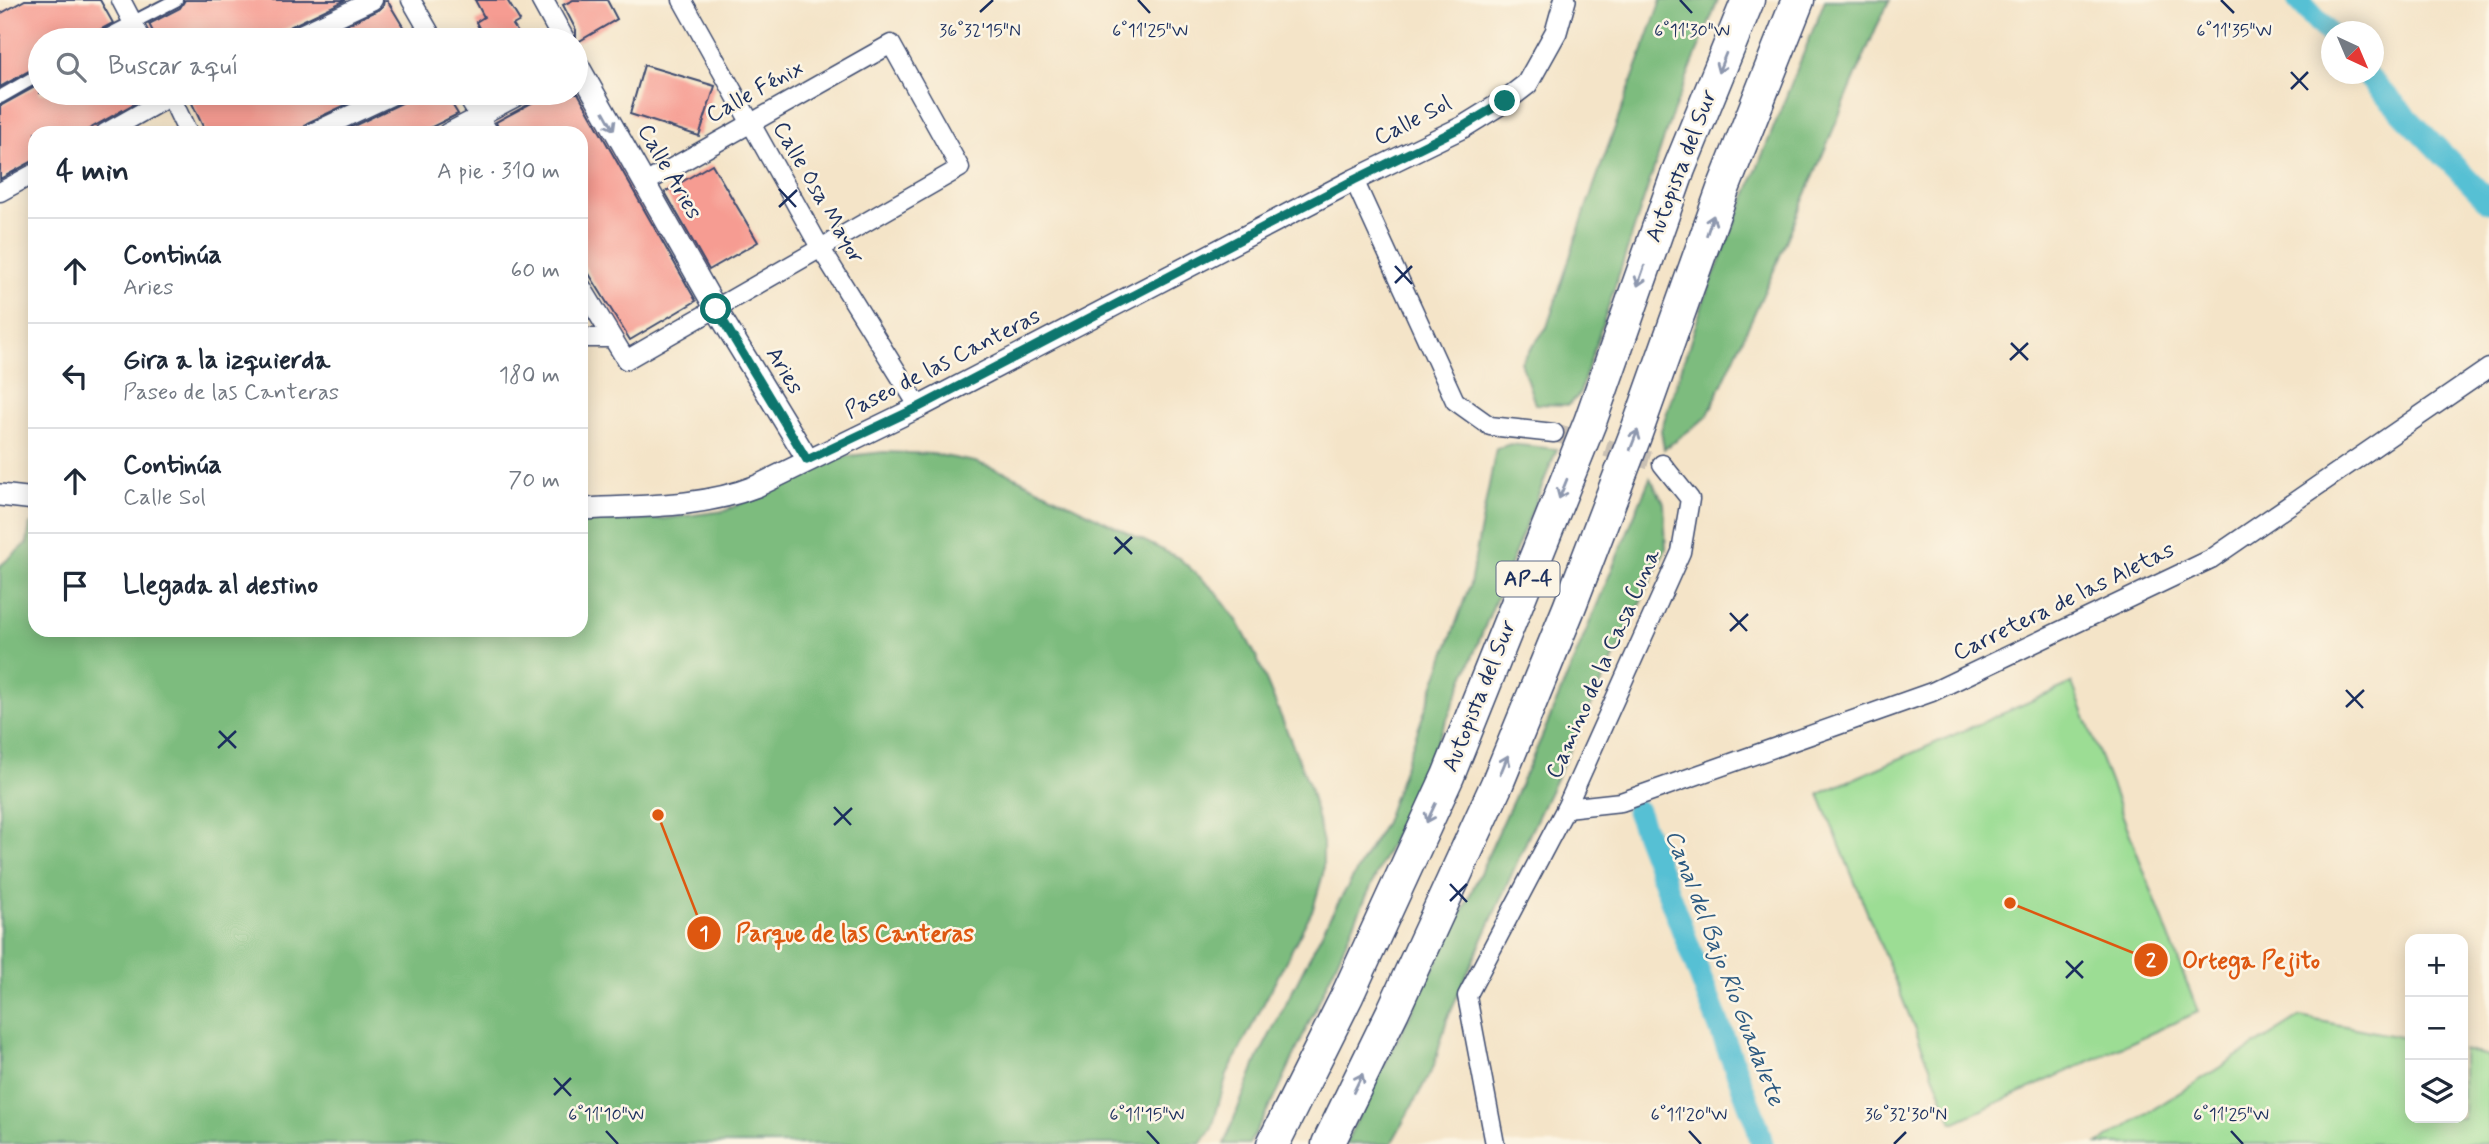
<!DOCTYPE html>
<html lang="es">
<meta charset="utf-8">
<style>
body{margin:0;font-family:Mynerve,sans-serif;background:#f6f6f7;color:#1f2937}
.controls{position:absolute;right:21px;bottom:21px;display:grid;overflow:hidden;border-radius:14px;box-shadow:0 4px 18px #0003}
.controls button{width:63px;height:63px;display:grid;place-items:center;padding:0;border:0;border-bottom:2px solid #e0e1e3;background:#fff;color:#1f2937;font:35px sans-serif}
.compass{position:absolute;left:2321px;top:21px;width:63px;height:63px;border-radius:50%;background:#fff;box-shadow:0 4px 18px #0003;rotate:136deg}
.stop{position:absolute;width:21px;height:21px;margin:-16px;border:5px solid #0f766e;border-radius:50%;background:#fff}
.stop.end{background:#0f766e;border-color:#fff;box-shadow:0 2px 7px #0008}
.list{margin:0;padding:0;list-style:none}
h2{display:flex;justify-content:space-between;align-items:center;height:91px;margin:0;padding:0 28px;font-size:30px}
h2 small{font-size:23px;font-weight:400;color:#747a83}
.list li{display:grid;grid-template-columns:46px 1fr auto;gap:21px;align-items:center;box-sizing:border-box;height:105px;padding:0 28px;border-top:2px solid #e0e1e3}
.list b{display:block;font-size:26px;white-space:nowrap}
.list p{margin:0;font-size:23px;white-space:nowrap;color:#747a83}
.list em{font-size:23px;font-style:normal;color:#747a83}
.icon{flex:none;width:38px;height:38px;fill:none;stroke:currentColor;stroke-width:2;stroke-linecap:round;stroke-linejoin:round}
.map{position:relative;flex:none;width:2489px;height:1144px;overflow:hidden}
.search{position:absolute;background:#fff;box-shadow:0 4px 18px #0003;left:28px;top:28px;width:560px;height:77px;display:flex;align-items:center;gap:18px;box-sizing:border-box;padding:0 24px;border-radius:38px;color:#747a83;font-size:26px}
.panel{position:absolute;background:#fff;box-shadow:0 4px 18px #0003;left:28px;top:126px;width:560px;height:511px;border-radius:21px}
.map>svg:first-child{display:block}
.green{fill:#9cdd94;stroke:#5c8679;stroke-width:2}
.forest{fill:#7dbc7e;stroke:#4c766e;stroke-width:2}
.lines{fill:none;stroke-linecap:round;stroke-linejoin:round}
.canal{stroke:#57c0d4;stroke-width:23}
.building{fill:#f69c92}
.minor-tunnel{stroke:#c9c0b3;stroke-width:18;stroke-dasharray:18 9;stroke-linecap:butt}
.pedestrian-casing{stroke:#3c4a6e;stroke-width:16}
.minor-casing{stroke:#3c4a6e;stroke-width:21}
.tertiary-casing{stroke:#3c4a6e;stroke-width:24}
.motorway-casing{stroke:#3c4a6e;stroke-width:35}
.pedestrian{stroke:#fff;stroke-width:12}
.minor{stroke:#fff;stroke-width:18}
.tertiary{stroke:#fff;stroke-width:21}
.motorway{stroke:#fff;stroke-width:32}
.oneway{stroke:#8d97ae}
.route{stroke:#0f766e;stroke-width:9}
.ticks{fill:none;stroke:#1b2f5e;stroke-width:2.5}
.labels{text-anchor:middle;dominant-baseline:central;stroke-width:5;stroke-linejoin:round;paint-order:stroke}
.shield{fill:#fcf5e5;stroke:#5e6a86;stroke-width:2}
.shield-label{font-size:21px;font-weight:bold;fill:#1b2f5e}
.street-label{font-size:23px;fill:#1b2f5e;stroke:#fcf5e5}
.water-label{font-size:24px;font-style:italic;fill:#2d5a81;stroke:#fcf5e5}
.ticks-label{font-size:18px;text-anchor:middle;fill:#1b2f5e;stroke:#fcf5e5;stroke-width:5;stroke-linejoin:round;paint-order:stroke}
.leader{fill:none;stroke:#de5710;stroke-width:2.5}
.callout-dot{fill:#de5710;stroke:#fcf5e5;stroke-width:2.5}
.mark-label{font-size:21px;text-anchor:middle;font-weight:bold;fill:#fff}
.callout-label{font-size:24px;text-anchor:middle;font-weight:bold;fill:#de5710;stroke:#fcf5e5;stroke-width:5;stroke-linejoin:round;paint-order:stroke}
</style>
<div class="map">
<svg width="2489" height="1144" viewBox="0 0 2489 1144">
<rect width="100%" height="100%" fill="#fcf5e5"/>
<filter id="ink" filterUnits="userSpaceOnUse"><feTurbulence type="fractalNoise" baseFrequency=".0143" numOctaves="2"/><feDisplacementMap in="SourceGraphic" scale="14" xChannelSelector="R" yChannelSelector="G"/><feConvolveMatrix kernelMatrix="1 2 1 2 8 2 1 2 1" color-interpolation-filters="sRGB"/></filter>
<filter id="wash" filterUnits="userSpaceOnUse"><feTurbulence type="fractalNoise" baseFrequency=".00686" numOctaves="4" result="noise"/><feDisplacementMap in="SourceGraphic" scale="28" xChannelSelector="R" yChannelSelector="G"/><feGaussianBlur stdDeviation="1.57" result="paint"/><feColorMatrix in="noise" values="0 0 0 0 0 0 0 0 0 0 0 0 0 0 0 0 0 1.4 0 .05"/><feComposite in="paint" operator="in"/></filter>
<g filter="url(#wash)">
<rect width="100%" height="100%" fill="#f4e4c8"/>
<g class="green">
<polygon points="2072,683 2198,1012 1953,1123 1819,794"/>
<polygon points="2300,1017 2410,1039 2410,1118 2463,1118 2463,1050 2489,1056 2489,1144 2098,1144"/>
</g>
<g class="forest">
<polygon points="1661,0 1718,0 1670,120 1579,395 1569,405 1535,404 1521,362 1547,327 1587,205"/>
<polygon points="1825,0 1890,0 1876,28 1774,270 1707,417 1664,449 1661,430 1704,300"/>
<polygon points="1510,444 1557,449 1448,717 1278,1091 1249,1144 1224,1144 1258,1058 1329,919 1385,822 1470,584 1496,449"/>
<polygon points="884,452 933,454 975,462 1009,474 1179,558 1216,592 1238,622 1256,656 1310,787 1323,843 1323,874 1313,909 1227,1074 1212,1128 1201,1144 0,1144 0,566 27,543 30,524 35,524 35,630 581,630 581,522 661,519 725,511 839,457"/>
<polygon points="1650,478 1664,503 1666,549 1531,831 1447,1019 1434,1066 1391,1144 1345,1144 1465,906 1541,739"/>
</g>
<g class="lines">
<g class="canal">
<polyline points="2298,0 2332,37"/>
<polyline points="2365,74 2489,202"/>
<polyline points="1637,811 1757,1125 1762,1144"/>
</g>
</g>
<g id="blocks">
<g class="building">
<polygon points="25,0 100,0 113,23 94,33 90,40 40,40 40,65 0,87 0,14"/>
<polygon points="185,0 346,0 283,30 278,34 277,40 157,40 149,24 180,8"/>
<polygon points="384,0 387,0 411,40 314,40 378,10 383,6"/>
<polygon points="475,0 507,0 520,21 513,25 523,40 485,40 476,22 484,17"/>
<polygon points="573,0 607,0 617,19 576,43 576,30 563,5"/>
<polygon points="644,65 715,86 699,136 630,114"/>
<polygon points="40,84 40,93 153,93 82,133 35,133 35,160 0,179 0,106"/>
<polygon points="203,93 371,93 307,123 301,133 206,133 190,99"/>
<polygon points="408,93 445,93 458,114 420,133 339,133 402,103 407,99"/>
<polygon points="550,93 578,93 696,301 630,340 581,261 581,133 500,133 496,122"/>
<polygon points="712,164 758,242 709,270 665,192"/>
</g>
</g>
</g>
<g filter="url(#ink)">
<use href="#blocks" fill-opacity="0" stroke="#3c4a6e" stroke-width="2"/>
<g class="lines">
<polyline class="minor-tunnel" points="1554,433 1662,464"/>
<g class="pedestrian-casing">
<g id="pedestrian">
<polyline points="99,40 176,0"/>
<polyline points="0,97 40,74"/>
</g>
</g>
<g class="minor-casing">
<g id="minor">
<polyline points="121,0 142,40"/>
<polyline points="411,0 434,40"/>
<polyline points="682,0 821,249 919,407"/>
<polyline points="288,40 373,0"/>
<polyline points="169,93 188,133"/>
<polyline points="465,93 489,133"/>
<polyline points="105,133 176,93"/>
<polyline points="312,133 397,93"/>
<polyline points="447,133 524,93"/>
<polyline points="1354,180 1455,401 1490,426 1554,433"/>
<polyline points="0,192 35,173"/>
<polyline points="581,286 626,360 960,168 891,44 645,183"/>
<polyline points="581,338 612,338"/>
<polyline points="1662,464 1690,499 1681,552 1566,808 1621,802 1932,692 2211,559 2489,368"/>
<polyline points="1495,1144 1467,996 1566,808"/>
</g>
</g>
<g class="tertiary-casing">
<g id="tertiary">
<polyline points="542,0 564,40"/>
<polyline points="576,62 716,309 808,460"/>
<polyline points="0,495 35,499"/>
<path d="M581,509C640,506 702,508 757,486L919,407L1354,180L1463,127L1505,101L1527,84L1556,32L1565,0"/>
</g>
</g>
<g class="motorway-casing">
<g id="motorway">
<polyline points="1273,1144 1347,996 1448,776 1590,422 1679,169 1748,0"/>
<polyline points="1328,1144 1393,1011 1497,784 1569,608 1635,436 1723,189 1798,0"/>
</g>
</g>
<use href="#pedestrian" class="pedestrian"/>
<use href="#minor" class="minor"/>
<use href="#tertiary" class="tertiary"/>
<use href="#motorway" class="motorway"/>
</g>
<defs><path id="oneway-shaft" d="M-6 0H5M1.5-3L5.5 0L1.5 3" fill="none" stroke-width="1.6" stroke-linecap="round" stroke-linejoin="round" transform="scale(1.75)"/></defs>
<g class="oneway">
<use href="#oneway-shaft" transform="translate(1722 63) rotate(112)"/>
<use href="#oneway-shaft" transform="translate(609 121) rotate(61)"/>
<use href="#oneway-shaft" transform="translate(1710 225) rotate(-71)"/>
<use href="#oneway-shaft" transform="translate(1641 276) rotate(109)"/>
<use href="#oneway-shaft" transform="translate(1634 440) rotate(-69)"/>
<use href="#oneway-shaft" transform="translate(1563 489) rotate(112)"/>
<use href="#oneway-shaft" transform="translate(1504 765) rotate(-68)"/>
<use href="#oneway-shaft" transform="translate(1431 813) rotate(115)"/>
<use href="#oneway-shaft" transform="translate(1358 1083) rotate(-64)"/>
</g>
</g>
<g class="lines" filter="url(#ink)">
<polyline class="route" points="716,309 807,460 919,407 1354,180 1462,127 1505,101"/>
</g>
<path class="ticks" d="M1138,0L1150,13M1680,0L1692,13M2221,0L2234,13M980,12L993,0M2291,72L2308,90M2291,89L2308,72M779,189L796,207M779,207L797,190M1395,266L1412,284M1395,283L1412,266M2011,343L2028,360M2010,360L2028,343M1115,537L1132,554M1114,554L1132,537M1730,613L1747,631M1730,631L1748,614M2346,690L2363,708M2346,707L2364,690M219,731L236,748M218,748L236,731M834,807L851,825M834,825L852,808M1450,884L1467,902M1450,901L1467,884M2066,961L2083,978M2066,978L2083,961M554,1078L571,1096M554,1095L571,1078M606,1131L618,1144M1147,1131L1159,1144M1689,1131L1701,1144M2231,1131L2243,1144M1894,1144L1906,1132"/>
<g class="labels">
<rect class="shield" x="1496.5" y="561.5" width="63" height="35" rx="5"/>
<g class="shield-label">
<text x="1528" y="579">AP-4</text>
</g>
<g class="street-label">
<text transform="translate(755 92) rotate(-29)">Calle Fénix</text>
<text transform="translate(1413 121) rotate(-27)">Calle Sol</text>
<text transform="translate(1682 166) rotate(-69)">Autopista del Sur</text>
<text transform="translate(669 172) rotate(60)">Calle Aries</text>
<text transform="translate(818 193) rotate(60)">Calle Osa Mayor</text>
<text transform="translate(943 364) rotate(-27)">Paseo de las Canteras</text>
<text transform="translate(784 371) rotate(59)">Aries</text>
<text transform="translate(2064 602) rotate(-26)">Carretera de las Aletas</text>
<text transform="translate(1604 664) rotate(-66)">Camino de la Casa Cuna</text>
<text transform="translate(1480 696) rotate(-68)">Autopista del Sur</text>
</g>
<g class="water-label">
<text transform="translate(1724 968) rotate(69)">Canal del Bajo Río Guadalete</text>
</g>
</g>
<g class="ticks-label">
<text x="980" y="36">36°32'15"N</text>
<text x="2234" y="36">6°11'35"W</text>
<text x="1150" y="36">6°11'25"W</text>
<text x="1692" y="36">6°11'30"W</text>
<text x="606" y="1120">6°11'10"W</text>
<text x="1147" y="1120">6°11'15"W</text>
<text x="1689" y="1120">6°11'20"W</text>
<text x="2231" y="1120">6°11'25"W</text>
<text x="1906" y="1120">36°32'30"N</text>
</g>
<path class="leader" d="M658 815L704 933M2010 903L2151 960"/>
<g class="callout-dot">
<circle cx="658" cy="815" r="7"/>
<circle cx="2010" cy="903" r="7"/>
<circle cx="704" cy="933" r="18"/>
<circle cx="2151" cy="960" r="18"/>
</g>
<g class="mark-label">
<text x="704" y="940">1</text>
<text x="2151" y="967">2</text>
</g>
<g class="callout-label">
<text x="855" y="941">Parque de las Canteras</text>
<text x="2251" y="968">Ortega Pejito</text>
</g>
</svg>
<div class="controls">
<button>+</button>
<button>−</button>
<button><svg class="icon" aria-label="layers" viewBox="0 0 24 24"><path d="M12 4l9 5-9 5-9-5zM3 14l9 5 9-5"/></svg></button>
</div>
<svg class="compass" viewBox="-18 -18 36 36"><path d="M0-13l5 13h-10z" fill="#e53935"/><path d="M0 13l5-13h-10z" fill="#747a83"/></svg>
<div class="stop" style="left:716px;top:309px"></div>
<div class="stop end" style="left:1505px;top:101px"></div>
<div class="search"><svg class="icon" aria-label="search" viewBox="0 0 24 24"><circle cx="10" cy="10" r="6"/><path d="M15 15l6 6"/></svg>Buscar aquí</div>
<section class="panel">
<h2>4 min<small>A pie · 310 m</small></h2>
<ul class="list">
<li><svg class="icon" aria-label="ahead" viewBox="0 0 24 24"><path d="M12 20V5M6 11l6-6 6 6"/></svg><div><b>Continúa</b><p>Aries</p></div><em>60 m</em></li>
<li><svg class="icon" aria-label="left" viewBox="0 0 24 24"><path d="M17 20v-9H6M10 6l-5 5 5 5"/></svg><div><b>Gira a la izquierda</b><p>Paseo de las Canteras</p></div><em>180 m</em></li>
<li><svg class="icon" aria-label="ahead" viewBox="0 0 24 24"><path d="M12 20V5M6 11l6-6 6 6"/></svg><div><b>Continúa</b><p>Calle Sol</p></div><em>70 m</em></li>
<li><svg class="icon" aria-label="arrive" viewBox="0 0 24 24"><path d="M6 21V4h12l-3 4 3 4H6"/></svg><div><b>Llegada al destino</b></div></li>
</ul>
</section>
</div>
